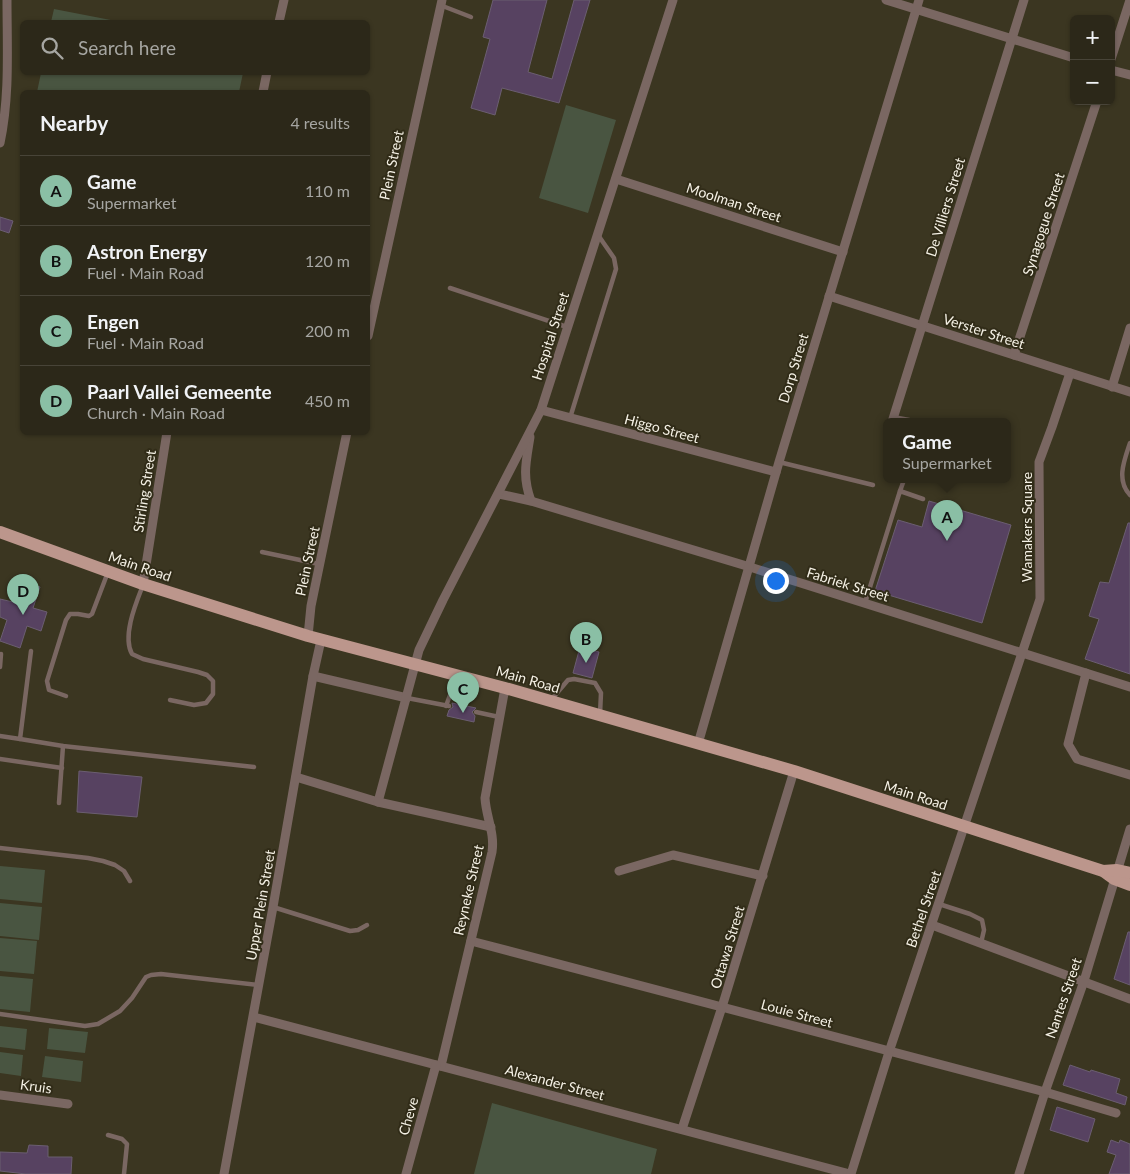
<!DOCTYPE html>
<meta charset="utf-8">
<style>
body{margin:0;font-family:Lato,sans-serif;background:#343022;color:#f1f3f6}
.controls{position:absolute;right:15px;top:15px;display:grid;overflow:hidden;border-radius:8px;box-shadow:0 1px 4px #0004}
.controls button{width:45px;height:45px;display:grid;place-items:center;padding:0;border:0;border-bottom:1px solid #484438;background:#2c2819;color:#f1f3f6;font:25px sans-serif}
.you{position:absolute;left:775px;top:580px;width:18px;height:18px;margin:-12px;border:4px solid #fff;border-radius:50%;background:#1a73e8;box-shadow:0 0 0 8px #1a73e833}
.badge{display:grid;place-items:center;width:32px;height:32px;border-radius:50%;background:#8abfa5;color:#111;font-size:16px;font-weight:700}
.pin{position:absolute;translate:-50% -41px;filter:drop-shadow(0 1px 2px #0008)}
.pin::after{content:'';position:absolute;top:26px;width:18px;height:15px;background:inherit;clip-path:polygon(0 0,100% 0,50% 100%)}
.popup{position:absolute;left:883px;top:418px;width:128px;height:65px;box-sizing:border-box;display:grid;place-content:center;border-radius:8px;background:#2c2819;filter:drop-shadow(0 1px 4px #0005);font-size:16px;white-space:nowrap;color:#a6a6a2}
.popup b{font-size:19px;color:#f1f3f6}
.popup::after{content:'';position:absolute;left:50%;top:100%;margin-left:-10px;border:10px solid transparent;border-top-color:#2c2819}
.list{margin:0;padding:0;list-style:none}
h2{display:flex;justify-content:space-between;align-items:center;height:65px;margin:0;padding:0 20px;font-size:21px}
h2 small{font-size:16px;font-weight:400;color:#a6a6a2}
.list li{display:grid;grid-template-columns:32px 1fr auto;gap:15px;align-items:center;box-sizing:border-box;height:70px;padding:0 20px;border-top:1px solid #484438}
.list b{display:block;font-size:19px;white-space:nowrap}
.list p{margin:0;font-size:16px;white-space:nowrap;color:#a6a6a2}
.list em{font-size:16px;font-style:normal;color:#a6a6a2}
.icon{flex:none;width:28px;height:28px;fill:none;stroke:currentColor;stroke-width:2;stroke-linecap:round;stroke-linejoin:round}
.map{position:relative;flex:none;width:1130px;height:1174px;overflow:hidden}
.search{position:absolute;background:#2c2819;box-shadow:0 1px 4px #0004;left:20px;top:20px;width:350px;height:55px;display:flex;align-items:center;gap:12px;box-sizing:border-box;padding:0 18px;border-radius:8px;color:#a6a6a2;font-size:19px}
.panel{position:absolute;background:#2c2819;box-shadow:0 1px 4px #0004;left:20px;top:90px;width:350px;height:345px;border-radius:8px}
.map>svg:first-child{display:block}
.green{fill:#495541}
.building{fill:#574261;stroke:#6b5e71}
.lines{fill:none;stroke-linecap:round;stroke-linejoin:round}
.lane{stroke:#7a6762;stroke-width:4.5}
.street{stroke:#7a6762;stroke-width:9}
.primary{stroke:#bc968c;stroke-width:12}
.labels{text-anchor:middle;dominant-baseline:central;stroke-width:4;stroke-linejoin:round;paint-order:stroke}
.street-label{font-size:14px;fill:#f5f1e5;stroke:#312c18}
</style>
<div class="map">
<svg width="1130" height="1174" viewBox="0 0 1130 1174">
<rect width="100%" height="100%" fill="#3b3621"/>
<g class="green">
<polygon points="54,9 121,22 51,22"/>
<polygon points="41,73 41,72 243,73 239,92 37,92"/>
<polygon points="566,105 616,120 588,213 539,198"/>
<polygon points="0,866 45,870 42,903 0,899"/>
<polygon points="0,903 42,907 39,940 0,936"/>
<polygon points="0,938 37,941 34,974 0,971"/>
<polygon points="0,976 33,979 30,1012 0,1009"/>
<polygon points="0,1026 27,1029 25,1050 0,1047"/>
<polygon points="49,1028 88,1032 85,1053 47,1049"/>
<polygon points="0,1052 23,1055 21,1076 0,1073"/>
<polygon points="45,1056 83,1061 81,1082 42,1077"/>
<polygon points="492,1103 657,1149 651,1174 474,1174"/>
</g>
<g class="building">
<polygon points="493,0 547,0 528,72 552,79 574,0 590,0 559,103 502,88 495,115 471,108 490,39 483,37"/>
<polygon points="0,217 13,221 9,233 0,230"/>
<polygon points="929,501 1011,525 982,623 875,591 898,520 922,527"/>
<polygon points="1128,523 1130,523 1130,674 1085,659 1099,619 1089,616 1100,582 1109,583"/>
<polygon points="19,580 40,587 33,608 47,612 41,631 27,626 20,648 0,641 7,620 0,617 0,599 13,602"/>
<polygon points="580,647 599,652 592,678 573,673"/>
<polygon points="452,703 476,708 472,712 475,716 474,722 447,716 449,710 453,707"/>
<polygon points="79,771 142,777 137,817 77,812"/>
<polygon points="1128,932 1130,932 1130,985 1114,979"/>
<polygon points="1070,1065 1090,1072 1091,1070 1120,1079 1116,1093 1127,1097 1125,1105 1063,1085"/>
<polygon points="1057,1107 1095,1119 1088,1142 1050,1130"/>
<polygon points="1111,1140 1119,1143 1120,1140 1130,1144 1130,1174 1109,1174 1116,1155 1107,1152"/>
<polygon points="29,1145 48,1146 48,1157 72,1157 71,1174 26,1174 0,1171 0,1152 27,1153"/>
</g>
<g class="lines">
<g class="lane">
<polyline points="440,5 471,17"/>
<polyline points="450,288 567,327"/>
<polyline points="893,417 909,420 911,422"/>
<polyline points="570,418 616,269 614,258 598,235"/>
<path d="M1130,443C1124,461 1116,480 1130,495"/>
<polyline points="779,462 873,485"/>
<polyline points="900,491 904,480"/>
<polyline points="262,552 319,564"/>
<path d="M143,585C136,603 122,636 132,654L143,659L198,672L207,675L213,681V694L206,703L194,705L170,700"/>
<polyline points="865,603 900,491 923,499"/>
<polyline points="0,667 1,654"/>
<polyline points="66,696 49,690 47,681 66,620 70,614 78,614 89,616 92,614 108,572"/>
<polyline points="407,698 449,706"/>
<polyline points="551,700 568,680 574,679 595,683 601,693 600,714"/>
<polyline points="446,706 457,676"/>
<polyline points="476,712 499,717"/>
<polyline points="0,736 20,739 31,651"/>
<polyline points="20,739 63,746 254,767"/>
<polyline points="0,759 62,768"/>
<polyline points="59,803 63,746"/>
<polyline points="0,848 88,858 103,861 115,865 124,871 130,881"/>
<polyline points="939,904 970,914 982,920 984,930 981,943"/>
<polyline points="273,907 350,931 358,930 367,925"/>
<polyline points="0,1014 85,1026 98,1024 120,1011 132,998 146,977 151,975 161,974 258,985"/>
<polyline points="108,1135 122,1139 127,1144 124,1174"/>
</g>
<g class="street">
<polyline points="886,0 1074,58"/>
<polyline points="279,22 284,0"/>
<polyline points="1111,59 1130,0"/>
<polyline points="1111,70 1130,75"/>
<polyline points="263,92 267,72"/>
<path d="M0,143C10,96 7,48 7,0"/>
<polyline points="616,179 843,252"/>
<polyline points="829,296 1130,392"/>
<polyline points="368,336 442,0"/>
<polyline points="1014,355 1097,101"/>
<polyline points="1112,387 1130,328"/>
<polyline points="541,410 776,472"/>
<polyline points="892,422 1024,0"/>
<path d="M530,437C526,462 522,476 531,501"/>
<polyline points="499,494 531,501 750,567 1130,687"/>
<polyline points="143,584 167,432"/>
<polyline points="308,636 311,606 347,432"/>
<polyline points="1086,673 1068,744 1077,759 1130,775"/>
<polyline points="313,676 407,698"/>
<polyline points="698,744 779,462 919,0"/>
<polyline points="296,777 378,802 419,650 443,600 541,410 673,0"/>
<polyline points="378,802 491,827"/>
<polyline points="619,871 673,855 763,876"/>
<polyline points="932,925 1130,999"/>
<polyline points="471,941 1045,1092 1116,1113"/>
<polyline points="254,1017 850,1174"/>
<path d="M441,1066L492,852C495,833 486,817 485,798L505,688"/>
<polyline points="0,1095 68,1104"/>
<polyline points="682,1129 722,1007 794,771"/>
<polyline points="224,1174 273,907 313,676 321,640"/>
<polyline points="406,1174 436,1065"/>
<polyline points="851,1174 889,1052 1040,599 1039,462 1052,427 1070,373"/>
<polyline points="1019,1174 1045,1092 1084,981 1130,829"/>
</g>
<g class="primary">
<polyline points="0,532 143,584 308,636 505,688 794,771 1103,871 1114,879 1130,885"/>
<polyline points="1103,871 1117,870 1130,873"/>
</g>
</g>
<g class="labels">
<g class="street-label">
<text transform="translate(391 165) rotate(-78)">Plein Street</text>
<text transform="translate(734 202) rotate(18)">Moolman Street</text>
<text transform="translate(945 207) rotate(-73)">De Villiers Street</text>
<text transform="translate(1043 224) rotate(-72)">Synagogue Street</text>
<text transform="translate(984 331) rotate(18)">Verster Street</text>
<text transform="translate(550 336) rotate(-72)">Hospital Street</text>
<text transform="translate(793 368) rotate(-73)">Dorp Street</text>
<text transform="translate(662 428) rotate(15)">Higgo Street</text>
<text transform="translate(144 491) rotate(-81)">Stirling Street</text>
<text transform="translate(1026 527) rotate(-90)">Wamakers Square</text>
<text transform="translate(307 561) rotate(-78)">Plein Street</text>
<text transform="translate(140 566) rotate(19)">Main Road</text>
<text transform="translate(848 584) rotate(17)">Fabriek Street</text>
<text transform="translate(528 679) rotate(16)">Main Road</text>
<text transform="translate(916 795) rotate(18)">Main Road</text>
<text transform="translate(468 890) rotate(-77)">Reyneke Street</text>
<text transform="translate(260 905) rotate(-80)">Upper Plein Street</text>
<text transform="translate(923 909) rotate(-71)">Bethel Street</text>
<text transform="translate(727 947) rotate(-73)">Ottawa Street</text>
<text transform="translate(1063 998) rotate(-71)">Nantes Street</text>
<text transform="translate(797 1013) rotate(15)">Louie Street</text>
<text transform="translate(555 1082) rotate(15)">Alexander Street</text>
<text transform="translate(36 1086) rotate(8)">Kruis</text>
<text transform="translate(408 1116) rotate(-74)">Cheve</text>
</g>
</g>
</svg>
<div class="controls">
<button>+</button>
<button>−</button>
</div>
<div class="you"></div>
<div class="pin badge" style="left:947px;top:541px">A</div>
<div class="popup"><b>Game</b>Supermarket</div>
<div class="pin badge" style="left:586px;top:663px">B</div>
<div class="pin badge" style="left:463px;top:713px">C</div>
<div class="pin badge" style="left:23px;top:615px">D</div>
<div class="search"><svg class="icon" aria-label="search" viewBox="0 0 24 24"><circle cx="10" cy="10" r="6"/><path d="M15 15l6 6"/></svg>Search here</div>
<section class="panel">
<h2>Nearby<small>4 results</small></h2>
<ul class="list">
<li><span class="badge">A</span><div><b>Game</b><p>Supermarket</p></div><em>110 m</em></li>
<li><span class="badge">B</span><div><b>Astron Energy</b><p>Fuel · Main Road</p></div><em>120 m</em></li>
<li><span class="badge">C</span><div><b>Engen</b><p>Fuel · Main Road</p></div><em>200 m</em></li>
<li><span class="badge">D</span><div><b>Paarl Vallei Gemeente</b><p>Church · Main Road</p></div><em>450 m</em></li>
</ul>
</section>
</div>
